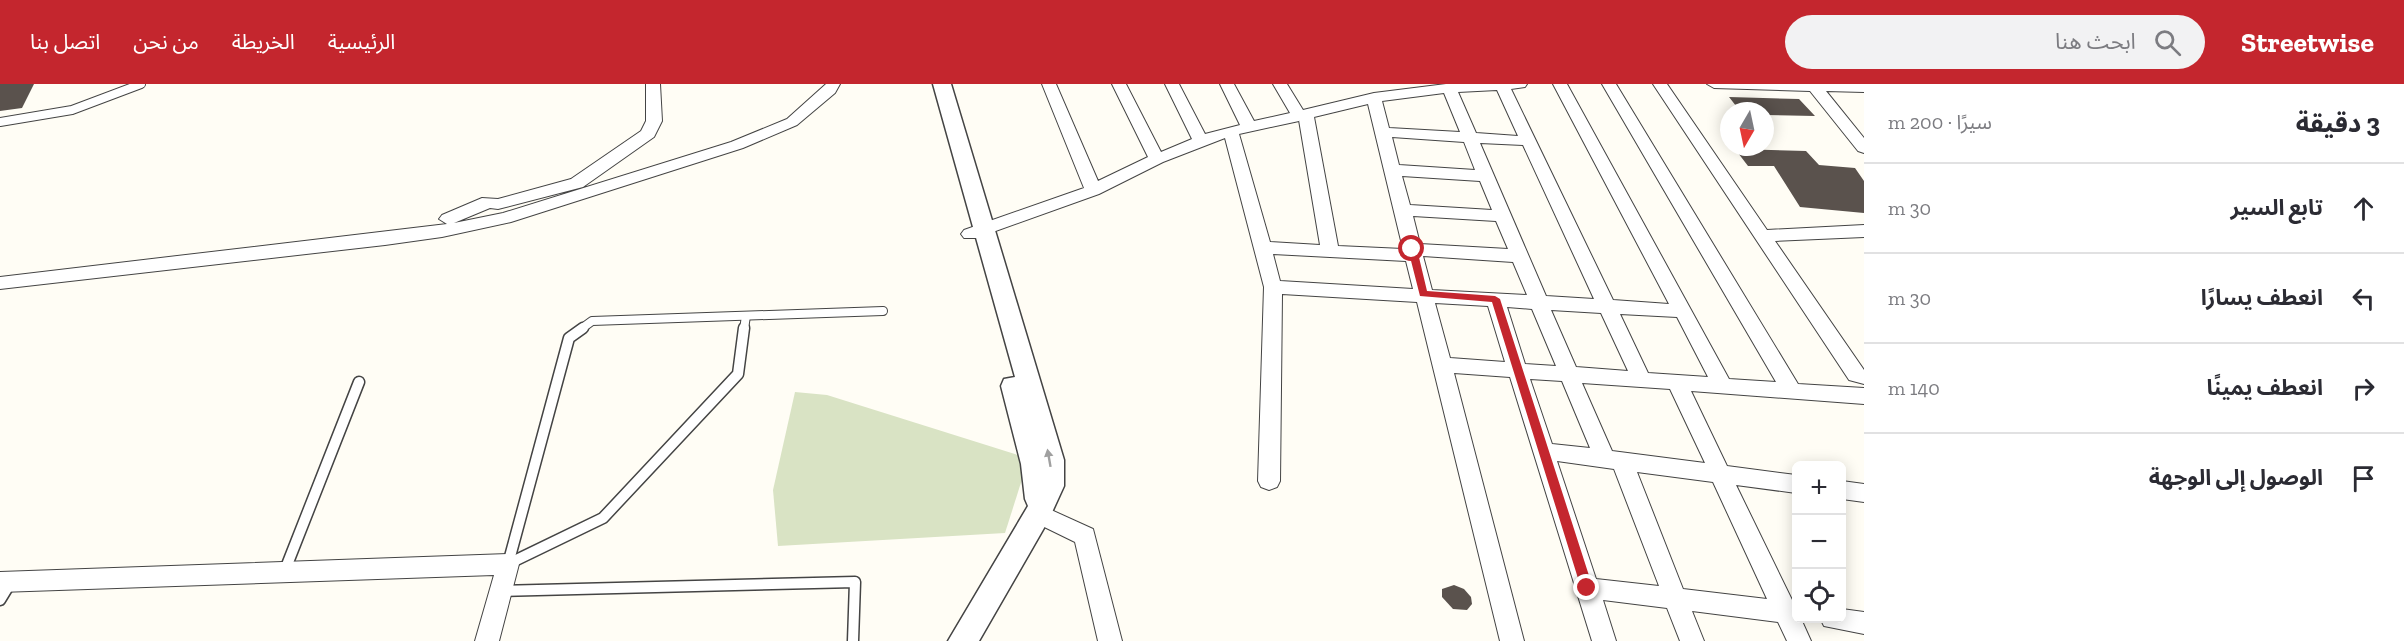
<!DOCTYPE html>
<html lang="ar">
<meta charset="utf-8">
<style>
body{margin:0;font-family:"Zilla Slab","Noto Sans Arabic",serif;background:#f2f2f3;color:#2b2b33;direction:rtl}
.controls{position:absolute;right:18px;bottom:18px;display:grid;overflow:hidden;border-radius:9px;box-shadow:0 3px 15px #0003}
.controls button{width:54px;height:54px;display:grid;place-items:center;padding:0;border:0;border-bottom:2px solid #e1e1e2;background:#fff;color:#2b2b33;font:30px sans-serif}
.compass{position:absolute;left:1720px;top:18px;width:54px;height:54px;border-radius:50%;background:#fff;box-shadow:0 3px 15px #0003;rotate:189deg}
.stop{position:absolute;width:18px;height:18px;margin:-14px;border:4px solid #c4262e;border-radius:50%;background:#fff}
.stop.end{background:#c4262e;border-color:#fff;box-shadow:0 2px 6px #0008}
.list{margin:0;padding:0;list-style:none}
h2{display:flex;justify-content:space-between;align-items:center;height:78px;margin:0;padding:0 24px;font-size:26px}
h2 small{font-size:20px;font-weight:400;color:#7c7c81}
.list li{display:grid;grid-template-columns:39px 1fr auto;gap:18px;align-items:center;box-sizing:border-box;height:90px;padding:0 24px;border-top:2px solid #e1e1e2}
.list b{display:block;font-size:22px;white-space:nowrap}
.list em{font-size:20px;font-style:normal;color:#7c7c81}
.icon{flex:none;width:33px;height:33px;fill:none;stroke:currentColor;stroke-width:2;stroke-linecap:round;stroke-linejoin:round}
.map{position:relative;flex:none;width:1864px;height:557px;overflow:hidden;direction:ltr}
header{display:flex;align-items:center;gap:36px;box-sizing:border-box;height:84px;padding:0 30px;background:#c4262e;color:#fff}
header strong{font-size:28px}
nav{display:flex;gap:33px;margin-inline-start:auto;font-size:21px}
.search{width:420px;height:54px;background:#f2f2f3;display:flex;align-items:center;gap:15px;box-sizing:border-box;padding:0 21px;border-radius:33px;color:#7c7c81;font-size:22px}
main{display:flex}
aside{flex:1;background:#fff}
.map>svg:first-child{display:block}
.cemetery{fill:#d9e3c4}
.building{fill:#5a524d}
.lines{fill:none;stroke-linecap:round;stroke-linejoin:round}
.service-far1-casing{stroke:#444;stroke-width:10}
.service-casing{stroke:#444;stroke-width:13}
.minor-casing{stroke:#444;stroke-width:2}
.tertiary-casing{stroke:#444;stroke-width:3}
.service-far1{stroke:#fff;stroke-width:8}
.service{stroke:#fff;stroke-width:10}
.minor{fill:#fff;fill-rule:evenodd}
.tertiary{fill:#fff;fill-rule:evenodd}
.oneway{fill:#a0a0a0}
.route{fill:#c4262e}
</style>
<header>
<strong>Streetwise</strong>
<div class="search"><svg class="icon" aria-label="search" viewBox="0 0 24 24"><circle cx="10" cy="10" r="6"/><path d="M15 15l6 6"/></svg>ابحث هنا</div>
<nav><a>الرئيسية</a><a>الخريطة</a><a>من نحن</a><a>اتصل بنا</a></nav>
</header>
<main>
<aside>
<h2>3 دقيقة<small>سيرًا · 200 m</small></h2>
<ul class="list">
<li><svg class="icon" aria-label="ahead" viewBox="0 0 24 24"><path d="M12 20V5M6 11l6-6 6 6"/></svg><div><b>تابع السير</b></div><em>30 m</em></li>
<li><svg class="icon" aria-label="left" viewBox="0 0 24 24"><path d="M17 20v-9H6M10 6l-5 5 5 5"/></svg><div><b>انعطف يسارًا</b></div><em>30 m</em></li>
<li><svg class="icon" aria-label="right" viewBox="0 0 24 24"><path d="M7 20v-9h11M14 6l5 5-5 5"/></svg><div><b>انعطف يمينًا</b></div><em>140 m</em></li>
<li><svg class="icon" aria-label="arrive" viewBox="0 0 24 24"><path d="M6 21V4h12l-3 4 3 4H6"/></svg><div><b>الوصول إلى الوجهة</b></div></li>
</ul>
</aside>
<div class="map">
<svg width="1864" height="557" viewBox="0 0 1864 557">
<rect width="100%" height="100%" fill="#fffdf5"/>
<polygon class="cemetery" points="795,308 827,311 1021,372 1025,386 1005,449 778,462 773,406"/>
<g class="building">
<polygon points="0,0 34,0 22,24 0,27"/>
<polygon points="1729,13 1799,15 1815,32 1765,31 1765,27 1740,27"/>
<polygon points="1735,65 1806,67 1819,81 1855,84 1864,97 1864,129 1800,123 1774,82 1748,82"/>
<polygon points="1454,501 1464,505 1471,513 1472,520 1467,526 1453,525 1442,513 1442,505"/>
</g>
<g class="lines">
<g class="service-far1-casing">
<g id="service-far1">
<polyline points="0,38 72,26 141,0"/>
<polyline points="581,245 592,237 883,227"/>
<polyline points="744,245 746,232"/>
</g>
</g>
<g class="service-casing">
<g id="service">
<polyline points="508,480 569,254 583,244"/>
<polyline points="508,480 603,434 738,290 744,244"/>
<polyline points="285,486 359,298"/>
<polyline points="501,507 855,498 853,557"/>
<polyline points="0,516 11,498"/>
</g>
</g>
<g class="minor-casing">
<g id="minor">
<polygon points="646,0 660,0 662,37 654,53 583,103 498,125 490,124 454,139 503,129 731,58 787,35 826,0 840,0 835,9 797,41 743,64 511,138 442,153 385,161 0,205 0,193 447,140 439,135 442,131 482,114 498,115 571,95 641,47 646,37"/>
<path d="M1042,0H1056L1098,97L1148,73L1112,0H1126L1161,68L1192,55L1165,0H1179L1205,50L1240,41L1220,0H1234L1254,37L1290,29L1273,0H1287L1303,26L1374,9L1446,0H1527L1525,3L1511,5L1613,216L1669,220L1553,0H1567L1729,295L1776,298L1602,0H1616L1798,300L1864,304V320L1691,307L1727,382L1796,391V409L1736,401L1793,518H1796V534H1805L1802,537L1811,557H1787L1778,538L1692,527L1704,557H1680L1667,524L1603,516L1616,557H1592L1510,293L1454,289L1524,557H1500L1417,218L1282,210L1280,397L1277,403L1269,406L1261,403L1258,397L1264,203L1225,54L1163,78L1099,110L976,154H964L961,150L964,146L1084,104ZM1497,6L1518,52L1476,49L1458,8ZM1444,9L1460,48L1389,44L1382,17ZM1368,20L1403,165L1338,162L1314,33ZM1299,37V36L1320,161L1270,158L1239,50ZM1392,53L1464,58L1475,86L1399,81ZM1480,59L1523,61L1594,215L1546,212ZM1402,92L1480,97L1492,126L1410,121ZM1413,132L1496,137L1508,165L1420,160ZM1273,170L1406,177L1413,205L1280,197ZM1423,172L1513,178L1527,211L1432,206ZM1435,219L1488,222L1505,278L1450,274ZM1507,223L1532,225L1556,282L1525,280ZM1551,226L1601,229L1628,287L1576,283ZM1620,230L1677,233L1708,293L1648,289ZM1530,295L1562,297L1590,364L1552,360ZM1582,299L1670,305L1705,379L1612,367ZM1557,377L1614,385L1659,502L1596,495ZM1637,388L1713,398L1767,515L1683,505Z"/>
<polygon points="1653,0 1667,0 1767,146 1864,141 1864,153 1775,157 1864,286 1864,300 1849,296"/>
<polygon points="1707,0 1864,0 1864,8 1826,7 1864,54 1864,69 1858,67 1810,7 1714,4"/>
<polygon points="1842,397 1864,400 1864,418 1842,415"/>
<polygon points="1038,420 1093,445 1122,557 1098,557 1075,458 1030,436 1027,429 1030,422"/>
<polygon points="508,470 516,473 519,480 499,557 475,557 494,491 0,508 0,488"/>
<polygon points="1842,525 1864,528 1864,550 1824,542 1820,534 1842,534"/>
</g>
</g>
<g class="tertiary-casing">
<polygon id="tertiary" points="933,0 951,0 1064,376 1064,402 1048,437 979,557 948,557 1028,422 1025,415 1021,380 1001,302 1004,295 1015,293"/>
</g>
<use href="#service-far1" class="service-far1"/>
<use href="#service" class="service"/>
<use href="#minor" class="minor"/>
<use href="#tertiary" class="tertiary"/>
</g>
<defs><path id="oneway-solid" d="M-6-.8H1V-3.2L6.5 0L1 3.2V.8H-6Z" transform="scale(1.5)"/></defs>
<use class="oneway" href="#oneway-solid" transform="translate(1049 374) rotate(-100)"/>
<polygon class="route" points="1412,162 1417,165 1427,207 1495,212 1500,215 1593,504 1591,507 1583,507 1581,504 1492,218 1420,212 1408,165"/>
</svg>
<div class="controls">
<button>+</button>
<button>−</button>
<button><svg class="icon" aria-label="locate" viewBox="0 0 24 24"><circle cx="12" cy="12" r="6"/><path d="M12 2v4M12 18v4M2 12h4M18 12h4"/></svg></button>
</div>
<svg class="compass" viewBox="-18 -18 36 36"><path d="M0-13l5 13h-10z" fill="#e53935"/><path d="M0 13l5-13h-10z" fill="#7c7c81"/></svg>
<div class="stop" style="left:1412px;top:165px"></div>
<div class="stop end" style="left:1587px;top:504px"></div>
</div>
</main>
